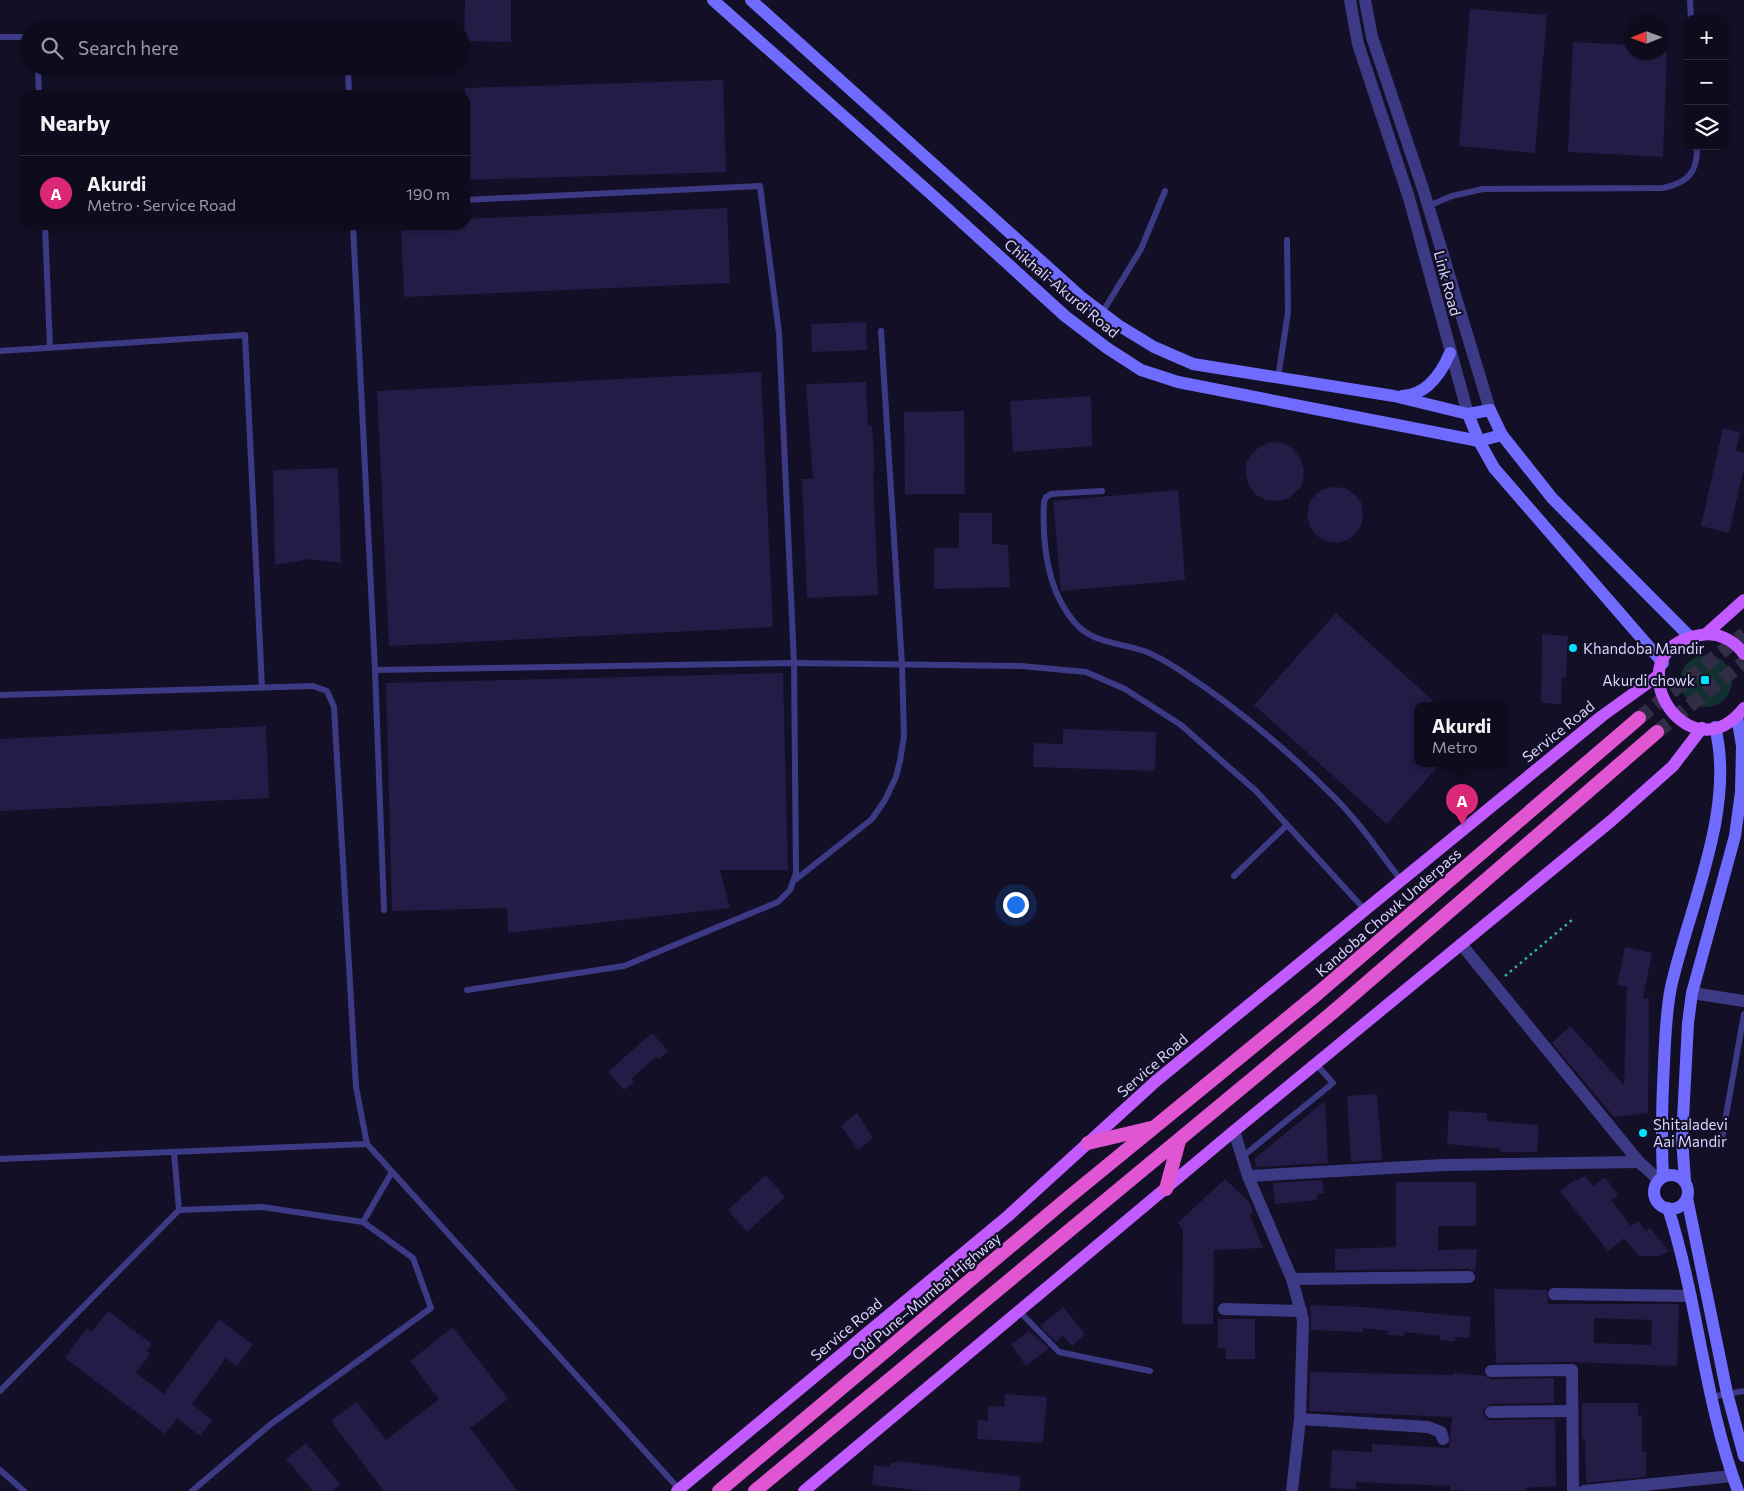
<!DOCTYPE html>
<meta charset="utf-8">
<style>
body{margin:0;font-family:Commissioner,sans-serif;background:#1c1929;color:#f1f3f6}
.controls{position:absolute;right:15px;top:15px;display:grid;overflow:hidden;border-radius:10px;box-shadow:0 1px 4px #0004}
.controls button{width:45px;height:45px;display:grid;place-items:center;padding:0;border:0;border-bottom:1px solid #2e2b3b;background:#0e0b1c;color:#f1f3f6;font:25px sans-serif}
.compass{position:absolute;left:1624px;top:15px;width:45px;height:45px;border-radius:50%;background:#0e0b1c;box-shadow:0 1px 4px #0004;rotate:269deg}
.you{position:absolute;left:1015px;top:904px;width:18px;height:18px;margin:-12px;border:4px solid #fff;border-radius:50%;background:#1a73e8;box-shadow:0 0 0 8px #1a73e833}
.badge{display:grid;place-items:center;width:32px;height:32px;border-radius:50%;background:#db2777;color:#fff;font-size:16px;font-weight:700}
.pin{position:absolute;translate:-50% -41px;filter:drop-shadow(0 1px 2px #0008)}
.pin::after{content:'';position:absolute;top:26px;width:18px;height:15px;background:inherit;clip-path:polygon(0 0,100% 0,50% 100%)}
.popup{position:absolute;left:1414px;top:702px;width:95px;height:65px;box-sizing:border-box;display:grid;place-content:center;border-radius:10px;background:#0e0b1c;filter:drop-shadow(0 1px 4px #0005);font-size:16px;white-space:nowrap;color:#9b9ba3}
.popup b{font-size:19px;color:#f1f3f6}
.popup::after{content:'';position:absolute;left:50%;top:100%;margin-left:-10px;border:10px solid transparent;border-top-color:#0e0b1c}
.list{margin:0;padding:0;list-style:none}
h2{display:flex;justify-content:space-between;align-items:center;height:65px;margin:0;padding:0 20px;font-size:21px}
h2 small{font-size:16px;font-weight:400;color:#9b9ba3}
.list li{display:grid;grid-template-columns:32px 1fr auto;gap:15px;align-items:center;box-sizing:border-box;height:75px;padding:0 20px;border-top:1px solid #2e2b3b}
.list b{display:block;font-size:19px;white-space:nowrap}
.list p{margin:0;font-size:16px;white-space:nowrap;color:#9b9ba3}
.list em{font-size:16px;font-style:normal;color:#9b9ba3}
.icon{flex:none;width:28px;height:28px;fill:none;stroke:currentColor;stroke-width:2;stroke-linecap:round;stroke-linejoin:round}
.map{position:relative;flex:none;width:1744px;height:1491px;overflow:hidden}
.search{position:absolute;background:#0e0b1c;box-shadow:0 1px 4px #0004;left:20px;top:20px;width:450px;height:55px;display:flex;align-items:center;gap:12px;box-sizing:border-box;padding:0 18px;border-radius:28px;color:#9b9ba3;font-size:19px}
.panel{position:absolute;background:#0e0b1c;box-shadow:0 1px 4px #0004;left:20px;top:90px;width:450px;height:140px;border-radius:15px}
.map>svg:first-child{display:block}
.green{fill:#12302f}
.building{fill:#241b47;fill-rule:evenodd}
.lines{fill:none;stroke-linecap:round;stroke-linejoin:round}
.trunk-tunnel{stroke:#312d47;stroke-width:14;stroke-dasharray:14 7;stroke-linecap:butt}
.path{stroke:#2fb8b0;stroke-width:2.5;stroke-dasharray:2.5 4;stroke-linecap:butt}
.service{stroke:#3d3a85;stroke-width:6}
.minor{stroke:#3d3a85;stroke-width:12}
.tertiary{stroke:#3d3a85;stroke-width:12}
.secondary{stroke:#6f6bff;stroke-width:12}
.primary{stroke:#c25bff;stroke-width:12}
.trunk{stroke:#e055d1;stroke-width:14}
.poi-dot{fill:#00e5ff;stroke:#130f26;stroke-width:2}
.labels{text-anchor:middle;dominant-baseline:central;stroke-width:4.5;stroke-linejoin:round;paint-order:stroke}
.street-label{font-size:15px;fill:#d9d4ff;stroke:#130f26}
.poi-label{font-size:15px;fill:#d9d4ff;stroke:#130f26;text-anchor:start}
</style>
<div class="map">
<svg width="1744" height="1491" viewBox="0 0 1744 1491">
<rect width="100%" height="100%" fill="#130f26"/>
<circle class="green" cx="1706" cy="681" r="26"/>
<g class="building">
<polygon points="465,0 511,0 511,42 464,41"/>
<polygon points="1470,9 1547,15 1535,153 1459,146"/>
<polygon points="1573,42 1632,45 1632,52 1667,52 1663,157 1568,152"/>
<polygon points="723,80 726,172 465,180 465,88"/>
<polygon points="727,208 730,283 404,297 401,225 465,225 465,219"/>
<polygon points="866,322 867,350 812,352 811,324"/>
<polygon points="761,372 773,627 389,646 377,391"/>
<polygon points="866,382 868,426 872,426 875,471 873,471 878,595 807,598 802,479 813,479 806,384"/>
<polygon points="1091,396 1092,446 1013,452 1010,401"/>
<polygon points="964,411 965,494 905,494 904,412"/>
<polygon points="1723,428 1740,432 1736,451 1744,453 1744,468 1729,533 1701,526"/>
<polygon points="1271,442 1283,443 1293,449 1300,458 1304,469 1302,486 1289,498 1278,501 1266,500 1256,495 1249,486 1246,475 1246,464 1252,453 1261,446"/>
<polygon points="338,468 341,563 309,559 275,565 273,470"/>
<polygon points="1334,487 1345,488 1354,494 1361,502 1363,513 1362,524 1356,533 1348,540 1337,543 1326,541 1317,536 1310,527 1307,516 1310,500 1323,489"/>
<polygon points="1178,490 1185,580 1061,591 1053,501"/>
<polygon points="959,513 992,513 992,544 1008,545 1010,587 934,589 934,548 959,548"/>
<polygon points="1336,613 1439,706 1418,706 1418,764 1440,764 1387,824 1254,705"/>
<polygon points="1542,634 1568,636 1566,677 1562,677 1561,704 1541,703"/>
<polygon points="783,673 788,870 720,870 730,908 508,933 507,908 392,911 386,683"/>
<polygon points="266,726 269,798 0,811 0,739"/>
<polygon points="1063,729 1156,732 1155,771 1033,767 1034,743 1063,744"/>
<polygon points="1625,947 1652,953 1643,998 1649,998 1648,1113 1614,1117 1552,1043 1570,1026 1624,1085 1627,987 1617,985"/>
<polygon points="652,1033 668,1051 659,1059 656,1057 631,1079 634,1082 624,1090 608,1072"/>
<polygon points="1377,1094 1382,1160 1351,1162 1347,1096"/>
<polygon points="1325,1101 1328,1163 1257,1167 1254,1159"/>
<polygon points="1449,1111 1487,1113 1487,1121 1539,1125 1537,1152 1500,1152 1500,1149 1447,1144"/>
<polygon points="857,1113 873,1138 858,1150 841,1126"/>
<polygon points="766,1175 785,1197 747,1232 728,1210"/>
<polygon points="1585,1175 1593,1186 1605,1177 1618,1195 1611,1200 1631,1226 1638,1221 1646,1231 1650,1228 1669,1251 1660,1256 1639,1256 1624,1238 1608,1251 1560,1191 1576,1179 1577,1181"/>
<polygon points="1225,1179 1250,1203 1253,1213 1250,1215 1263,1248 1214,1250 1213,1324 1182,1324 1183,1230 1178,1223"/>
<polygon points="1322,1180 1324,1193 1317,1193 1317,1200 1275,1204 1273,1183"/>
<polygon points="1396,1182 1476,1182 1476,1226 1438,1226 1438,1250 1477,1249 1475,1272 1469,1269 1335,1270 1335,1249 1396,1247"/>
<path d="M1494,1289L1547,1290L1548,1304H1679L1677,1366L1572,1362L1496,1363ZM1594,1318L1652,1320L1651,1345L1594,1343Z"/>
<polygon points="1310,1305 1364,1307 1471,1317 1469,1338 1455,1337 1455,1341 1440,1340 1440,1336 1404,1332 1403,1336 1388,1335 1389,1331 1363,1328 1363,1332 1311,1330"/>
<polygon points="1063,1307 1085,1334 1072,1346 1063,1336 1056,1342 1040,1326"/>
<polygon points="108,1311 152,1344 147,1351 150,1354 136,1373 164,1394 219,1319 253,1345 237,1366 226,1358 192,1404 212,1420 200,1436 177,1418 165,1434 65,1358 87,1328 92,1332"/>
<polygon points="1218,1319 1255,1319 1255,1359 1226,1359 1226,1348 1218,1348"/>
<polygon points="453,1327 508,1399 470,1428 518,1491 384,1491 331,1421 357,1402 386,1440 439,1399 410,1361"/>
<polygon points="1029,1331 1049,1348 1026,1366 1011,1344"/>
<polygon points="1310,1372 1454,1375 1454,1373 1485,1376 1491,1379 1554,1378 1554,1403 1491,1404 1484,1408 1483,1413 1487,1419 1491,1420 1555,1419 1556,1486 1525,1488 1525,1491 1468,1491 1450,1490 1450,1486 1356,1482 1356,1489 1330,1488 1332,1450 1372,1452 1372,1444 1449,1448 1452,1417 1309,1411"/>
<polygon points="1005,1394 1047,1397 1043,1443 977,1439 978,1420 988,1421 988,1406 1004,1407"/>
<polygon points="1582,1403 1638,1403 1638,1415 1642,1415 1642,1452 1646,1452 1646,1477 1586,1483 1585,1439 1582,1439"/>
<polygon points="306,1443 340,1484 332,1491 313,1491 286,1459"/>
<polygon points="897,1461 1021,1477 1019,1491 927,1491 872,1485 874,1465 890,1467 891,1463 897,1463"/>
</g>
<g class="lines">
<g class="trunk-tunnel">
<polyline points="1639,718 1744,634"/>
<polyline points="1657,732 1744,662"/>
</g>
<polyline class="path" points="1505,976 1572,920"/>
<g class="service">
<polyline points="1690,0 1691,19"/>
<polyline points="0,37 29,37"/>
<polyline points="38,66 39,95"/>
<polyline points="348,66 349,95"/>
<polyline points="465,200 760,186 779,333 794,663 796,873 790,890 778,902 624,966 467,990"/>
<path d="M1428,206L1452,196L1483,189L1663,188C1687,183 1698,173 1697,146"/>
<polyline points="45,225 50,348"/>
<polyline points="353,225 375,670 384,910"/>
<polyline points="1102,313 1141,249 1165,191"/>
<polyline points="0,351 245,335 262,687"/>
<polyline points="1278,378 1288,312 1287,240"/>
<path d="M1102,491L1051,494L1046,497L1044,502C1042,543 1047,591 1075,623C1092,643 1121,643 1144,651C1158,656 1172,665 1184,673C1237,708 1287,750 1332,795C1358,820 1379,852 1401,880"/>
<polyline points="375,670 794,663 1021,666 1086,672 1125,689 1181,725 1256,791 1365,910"/>
<polyline points="0,695 313,686 327,691 334,707 356,1087 367,1144 679,1489"/>
<polyline points="1234,876 1287,825"/>
<polyline points="795,880 872,819 885,800 896,777 900,761 904,736 902,665 881,331"/>
<polyline points="1722,1138 1744,1014"/>
<polyline points="174,1152 179,1210"/>
<polyline points="1242,1157 1333,1083 1316,1064"/>
<polyline points="0,1159 367,1144"/>
<polyline points="363,1222 392,1172"/>
<polyline points="1019,1311 1059,1352 1150,1371"/>
<polyline points="0,1391 179,1210 262,1207 363,1222 413,1258 431,1308 271,1424 192,1491"/>
<polyline points="1711,1397 1744,1391"/>
<polyline points="0,1470 24,1491"/>
</g>
<g class="minor">
<polyline points="1461,944 1639,1162 1659,1180"/>
<polyline points="1692,993 1744,1001"/>
<polyline points="1234,1131 1248,1176 1292,1279 1303,1320 1300,1419 1292,1491"/>
<polyline points="1248,1176 1443,1165 1639,1162"/>
<polyline points="1292,1279 1469,1277"/>
<polyline points="1554,1294 1691,1296"/>
<polyline points="1224,1309 1301,1311"/>
<polyline points="1491,1371 1572,1370 1573,1491"/>
<polyline points="1491,1412 1572,1411"/>
<polyline points="1300,1419 1428,1427 1441,1432 1443,1439"/>
<polyline points="1584,1491 1732,1476"/>
</g>
<g class="tertiary">
<polyline points="1350,0 1358,44 1409,198 1468,414"/>
<polyline points="1365,0 1372,37 1424,192 1490,410"/>
</g>
<g class="secondary">
<polyline points="713,0 930,193 1065,316 1107,348 1141,370 1178,382 1479,441 1502,435"/>
<polyline points="751,0 1081,297 1118,325 1154,347 1193,364 1394,396 1468,414 1490,410 1502,435 1552,498 1690,637"/>
<path d="M1402,396C1426,395 1441,374 1450,353"/>
<polyline points="1468,414 1479,441 1494,468 1663,663"/>
<circle cx="1671" cy="1192" r="17"/>
<path d="M1663,1177C1661,1138 1662,1101 1664,1063C1665,1038 1666,1012 1671,987C1689,907 1736,809 1715,727"/>
<polyline points="1685,1181 1682,1138 1688,1023 1692,993 1735,836 1741,792 1742,746 1737,716"/>
<polyline points="1687,1198 1727,1393 1744,1456"/>
<path d="M1668,1208C1698,1301 1704,1400 1738,1491"/>
</g>
<g class="primary">
<polyline points="1706,634 1744,600"/>
<path d="M1744,654C1734,640 1718,632 1701,635C1609,650 1687,780 1744,708"/>
<polyline points="677,1491 1008,1216 1156,1081 1602,716 1659,675"/>
<polyline points="804,1491 1234,1131 1611,821 1673,766 1702,728"/>
</g>
<g class="trunk">
<polyline points="1088,1143 1151,1128"/>
<polyline points="1166,1189 1179,1141"/>
<polyline points="719,1491 1069,1197 1317,994 1639,718"/>
<polyline points="755,1491 1333,1012 1657,732"/>
</g>
</g>
<g class="poi-dot">
<circle cx="1573" cy="648" r="5"/>
<rect x="1700" y="675" width="10" height="10" rx="2.5"/>
<circle cx="1643" cy="1133" r="5"/>
</g>
<g class="labels">
<g class="street-label">
<text transform="translate(1448 283) rotate(75)">Link Road</text>
<text transform="translate(1062 288) rotate(40)">Chikhali-Akurdi Road</text>
<text transform="translate(1558 731) rotate(-39)">Service Road</text>
<text transform="translate(1388 912) rotate(-41)">Kandoba Chowk Underpass</text>
<text transform="translate(1152 1065) rotate(-41)">Service Road</text>
<text transform="translate(926 1296) rotate(-40)">Old Pune–Mumbai Highway</text>
<text transform="translate(846 1329) rotate(-40)">Service Road</text>
</g>
<g class="poi-label">
<text x="1583" y="648">Khandoba Mandir</text>
<text x="1695" y="680" text-anchor="end">Akurdi chowk</text>
<text x="1653" y="1124">Shitaladevi<tspan x="1653" dy="17">Aai Mandir</tspan></text>
</g>
</g>
</svg>
<div class="controls">
<button>+</button>
<button>−</button>
<button><svg class="icon" aria-label="layers" viewBox="0 0 24 24"><path d="M12 4l9 5-9 5-9-5zM3 14l9 5 9-5"/></svg></button>
</div>
<svg class="compass" viewBox="-18 -18 36 36"><path d="M0-13l5 13h-10z" fill="#e53935"/><path d="M0 13l5-13h-10z" fill="#9b9ba3"/></svg>
<div class="you"></div>
<div class="pin badge" style="left:1462px;top:825px">A</div>
<div class="popup"><b>Akurdi</b>Metro</div>
<div class="search"><svg class="icon" aria-label="search" viewBox="0 0 24 24"><circle cx="10" cy="10" r="6"/><path d="M15 15l6 6"/></svg>Search here</div>
<section class="panel">
<h2>Nearby<small></small></h2>
<ul class="list">
<li><span class="badge">A</span><div><b>Akurdi</b><p>Metro · Service Road</p></div><em>190 m</em></li>
</ul>
</section>
</div>
